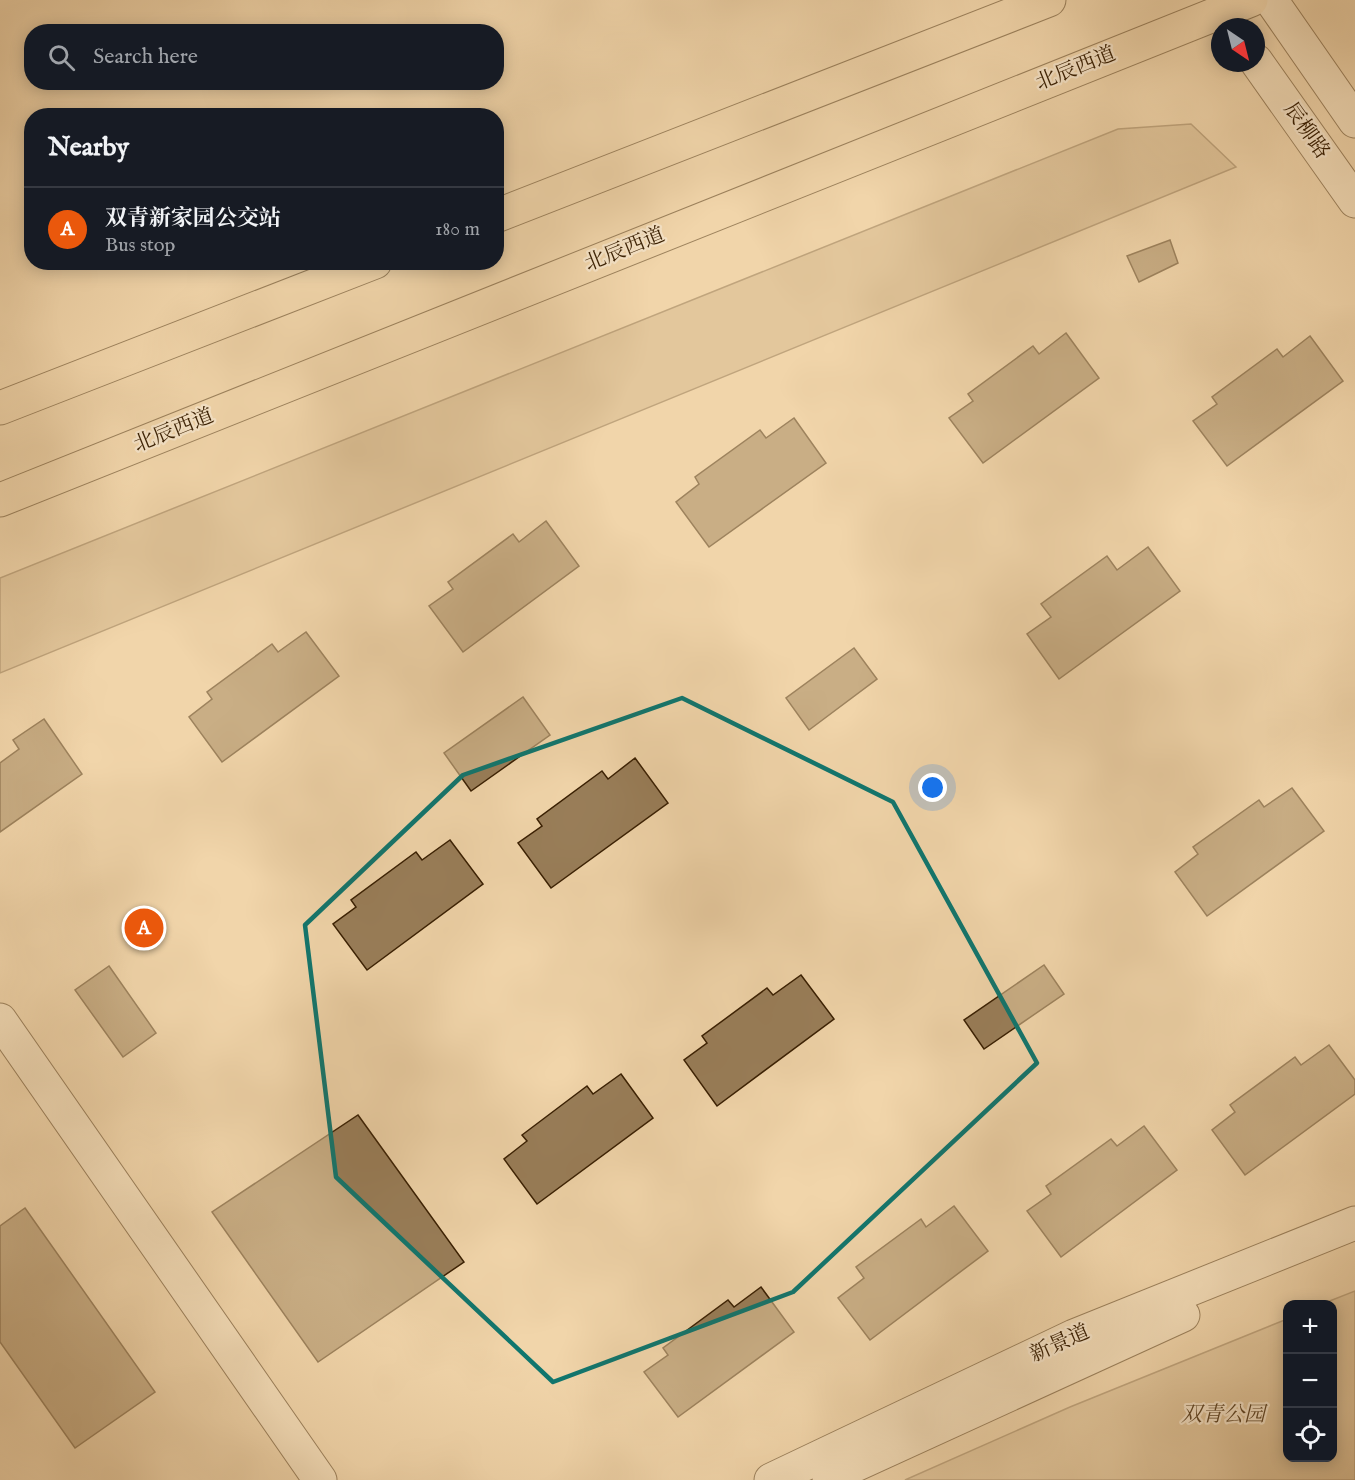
<!DOCTYPE html>
<meta charset="utf-8">
<style>
body{margin:0;font-family:"IM FELL English","Noto Serif SC",serif;background:#20242c;color:#f1f3f6}
.controls{position:absolute;right:18px;bottom:18px;display:grid;overflow:hidden;border-radius:12px;box-shadow:0 3px 15px #0003}
.controls button{width:54px;height:54px;display:grid;place-items:center;padding:0;border:0;border-bottom:2px solid #363941;background:#171b24;color:#f1f3f6;font:30px sans-serif}
.compass{position:absolute;left:1211px;top:18px;width:54px;height:54px;border-radius:50%;background:#171b24;box-shadow:0 3px 15px #0003;rotate:145deg}
.you{position:absolute;left:933px;top:788px;width:21px;height:21px;margin:-15px;border:4px solid #fff;border-radius:50%;background:#1a73e8;box-shadow:0 0 0 9px #1a73e833}
.badge{display:grid;place-items:center;width:39px;height:39px;border-radius:50%;background:#ea580c;color:#fff;font-size:20px;font-weight:700}
.pin{position:absolute;translate:-50% -50%;border:3px solid #fff;box-shadow:0 2px 6px #0006}
.list{margin:0;padding:0;list-style:none}
h2{display:flex;justify-content:space-between;align-items:center;height:78px;margin:0;padding:0 24px;font-size:26px}
h2 small{font-size:20px;font-weight:400;color:#9ea1a6}
.list li{display:grid;grid-template-columns:39px 1fr auto;gap:18px;align-items:center;box-sizing:border-box;height:84px;padding:0 24px;border-top:2px solid #363941}
.list b{display:block;font-size:22px;white-space:nowrap}
.list p{margin:0;font-size:20px;white-space:nowrap;color:#9ea1a6}
.list em{font-size:20px;font-style:normal;color:#9ea1a6}
.icon{flex:none;width:33px;height:33px;fill:none;stroke:currentColor;stroke-width:2;stroke-linecap:round;stroke-linejoin:round}
.map{position:relative;flex:none;width:1355px;height:1480px;overflow:hidden}
.search{position:absolute;background:#171b24;box-shadow:0 3px 15px #0003;left:24px;top:24px;width:480px;height:66px;display:flex;align-items:center;gap:15px;box-sizing:border-box;padding:0 21px;border-radius:24px;color:#9ea1a6;font-size:22px}
.panel{position:absolute;background:#171b24;box-shadow:0 3px 15px #0003;left:24px;top:108px;width:480px;height:162px;border-radius:24px}
.map>svg:first-child{display:block}
.green{fill:#d2b68d;stroke:#866a48;stroke-width:1.5}
.building{fill:#997e59;stroke:#391f02;stroke-width:1.5}
.lines{fill:none;stroke-linecap:round;stroke-linejoin:round}
.secondary-casing{stroke:#391f02;stroke-width:35}
.primary-casing{stroke:#391f02;stroke-width:35}
.secondary{stroke:#f6e4c8;stroke-width:33}
.primary{stroke:#f1d5aa;stroke-width:33}
.marked{fill:none;stroke:#0f766e;stroke-width:4.5;stroke-linejoin:round}
.labels{text-anchor:middle;dominant-baseline:central;stroke-width:4.5;stroke-linejoin:round;paint-order:stroke}
.street-label{font-size:21px;fill:#391f02;stroke:#f6e4c8}
.park-label{font-size:21px;font-style:italic;fill:#5f4525;stroke:#f6e4c8}
</style>
<div class="map">
<svg width="1355" height="1480" viewBox="0 0 1355 1480">
<rect width="100%" height="100%" fill="#f1d5aa"/>
<filter id="stains"><feTurbulence type="fractalNoise" baseFrequency=".00333" numOctaves="4"/><feColorMatrix values="0 0 0 0 .2 0 0 0 0 .09 0 0 0 0 .02 0 0 0 .5 -.17"/></filter>
<radialGradient id="worn" r=".72"><stop offset=".6" stop-color="#630" stop-opacity="0"/><stop offset="1" stop-color="#630" stop-opacity=".3"/></radialGradient>
<g class="green">
<polygon points="1191,124 1236,167 0,673 0,578 1118,129"/>
<polygon points="1355,1291 1355,1480 905,1480 1070,1407 1287,1319 1288,1458 1332,1458 1332,1304 1322,1304"/>
</g>
<g class="building">
<polygon points="1170,240 1178,263 1139,282 1127,256"/>
<polygon points="1066,333 1099,378 983,463 949,418 973,401 968,394 1033,346 1039,354"/>
<polygon points="1310,336 1343,381 1227,466 1193,421 1217,404 1212,397 1277,349 1283,357"/>
<polygon points="794,418 826,463 709,547 676,502 699,484 695,477 760,430 766,438"/>
<polygon points="546,521 579,566 463,652 429,606 453,589 448,582 513,534 519,542"/>
<polygon points="1148,547 1180,591 1059,679 1027,634 1051,617 1041,604 1107,556 1117,570"/>
<polygon points="306,632 339,676 222,762 189,717 212,699 207,692 272,644 278,652"/>
<polygon points="854,648 877,679 809,730 786,698"/>
<polygon points="523,697 550,735 471,791 444,753"/>
<polygon points="44,719 82,774 0,832 0,763 19,749 13,740"/>
<polygon points="635,758 668,803 551,888 518,843 542,826 537,819 602,771 608,779"/>
<polygon points="1292,788 1324,831 1207,916 1175,872 1198,854 1193,847 1259,800 1264,807"/>
<polygon points="450,840 483,884 367,970 333,924 356,907 351,900 416,852 422,860"/>
<polygon points="1044,965 1064,994 984,1049 964,1020"/>
<polygon points="109,966 156,1033 123,1057 75,990"/>
<polygon points="801,975 834,1019 717,1106 684,1060 707,1043 702,1036 767,988 773,995"/>
<polygon points="1329,1045 1355,1080 1355,1094 1245,1175 1212,1130 1235,1112 1230,1105 1295,1057 1301,1065"/>
<polygon points="621,1074 653,1118 537,1204 504,1159 527,1141 522,1135 587,1086 593,1094"/>
<polygon points="358,1115 464,1262 318,1362 212,1212"/>
<polygon points="1144,1126 1177,1170 1061,1257 1027,1211 1051,1194 1046,1186 1111,1139 1117,1146"/>
<polygon points="954,1206 988,1251 870,1340 838,1298 864,1278 856,1267 921,1219 926,1227"/>
<polygon points="25,1208 155,1392 75,1448 0,1342 0,1226"/>
<polygon points="761,1287 794,1332 678,1417 644,1372 668,1355 663,1348 728,1300 734,1307"/>
</g>
<g class="lines">
<g class="secondary-casing">
<g id="secondary">
<polyline points="1271,0 1355,121"/>
<polyline points="1256,61 1355,201"/>
<polyline points="0,1020 320,1480"/>
<polyline points="829,1477 1183,1315"/>
<polyline points="771,1480 1074,1336 1355,1223"/>
</g>
</g>
<g class="primary-casing">
<g id="primary">
<polyline points="496,216 1049,0"/>
<polyline points="0,408 375,262"/>
<polyline points="0,500 1251,0"/>
</g>
</g>
<use href="#secondary" class="secondary"/>
<use href="#primary" class="primary"/>
</g>
<path d="M0 0H1355V1480H0ZM682,698L893,802L1037,1063L793,1292L553,1382L336,1177L305,925L463,775Z" fill="#f1d5aa" fill-opacity=".55" fill-rule="evenodd"/>
<path class="marked" d="M682,698L893,802L1037,1063L793,1292L553,1382L336,1177L305,925L463,775Z"/>
<g class="labels">
<g class="street-label">
<text transform="translate(1076 69) rotate(-22)">北辰西道</text>
<text transform="translate(1306 131) rotate(55)">辰柳路</text>
<text transform="translate(625 250) rotate(-22)">北辰西道</text>
<text transform="translate(174 431) rotate(-22)">北辰西道</text>
<text transform="translate(1060 1344) rotate(-24)">新景道</text>
</g>
<g class="park-label">
<text x="1223" y="1415">双青公园</text>
</g>
</g>
<rect width="100%" height="100%" filter="url(#stains)"/>
<rect width="100%" height="100%" fill="url(#worn)"/>
</svg>
<div class="controls">
<button>+</button>
<button>−</button>
<button><svg class="icon" aria-label="locate" viewBox="0 0 24 24"><circle cx="12" cy="12" r="6"/><path d="M12 2v4M12 18v4M2 12h4M18 12h4"/></svg></button>
</div>
<svg class="compass" viewBox="-18 -18 36 36"><path d="M0-13l5 13h-10z" fill="#e53935"/><path d="M0 13l5-13h-10z" fill="#9ea1a6"/></svg>
<div class="you"></div>
<div class="pin badge" style="left:144px;top:928px">A</div>
<div class="search"><svg class="icon" aria-label="search" viewBox="0 0 24 24"><circle cx="10" cy="10" r="6"/><path d="M15 15l6 6"/></svg>Search here</div>
<section class="panel">
<h2>Nearby<small></small></h2>
<ul class="list">
<li><span class="badge">A</span><div><b>双青新家园公交站</b><p>Bus stop</p></div><em>180 m</em></li>
</ul>
</section>
</div>
